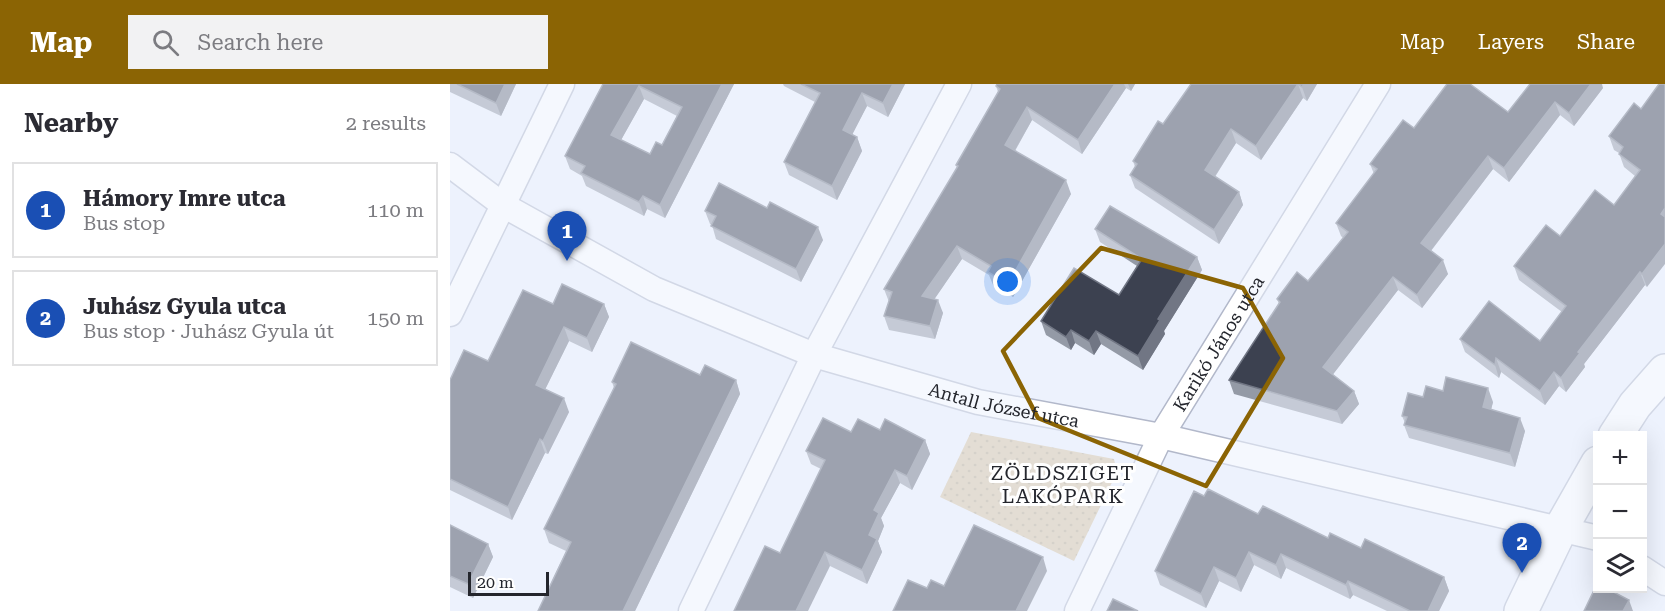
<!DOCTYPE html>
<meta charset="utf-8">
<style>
body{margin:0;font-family:"Roboto Serif",serif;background:#f2f2f3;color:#2b2b33}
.controls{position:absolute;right:18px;bottom:18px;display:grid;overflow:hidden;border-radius:0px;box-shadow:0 6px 24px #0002}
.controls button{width:54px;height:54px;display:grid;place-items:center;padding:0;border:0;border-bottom:2px solid #e1e1e2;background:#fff;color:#2b2b33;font:30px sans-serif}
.scale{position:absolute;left:18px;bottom:15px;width:81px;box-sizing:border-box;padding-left:6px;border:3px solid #24262d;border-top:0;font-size:16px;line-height:21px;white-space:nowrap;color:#24262d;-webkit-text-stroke:4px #fff;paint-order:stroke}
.you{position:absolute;left:558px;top:198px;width:21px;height:21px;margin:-15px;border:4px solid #fff;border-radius:50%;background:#1a73e8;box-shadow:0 0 0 9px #1a73e833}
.badge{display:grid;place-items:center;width:39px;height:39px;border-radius:50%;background:#8b6404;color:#fff;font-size:20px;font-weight:700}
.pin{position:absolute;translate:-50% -50px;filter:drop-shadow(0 2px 3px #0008)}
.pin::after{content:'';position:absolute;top:32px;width:21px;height:18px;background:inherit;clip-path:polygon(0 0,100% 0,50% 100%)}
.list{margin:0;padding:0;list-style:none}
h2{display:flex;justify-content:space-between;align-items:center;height:78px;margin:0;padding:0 24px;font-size:26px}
h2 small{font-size:20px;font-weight:400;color:#7c7c81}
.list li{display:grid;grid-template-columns:39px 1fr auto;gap:18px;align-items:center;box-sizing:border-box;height:96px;margin:0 12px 12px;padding:0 12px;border:2px solid #e1e1e2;border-radius:0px}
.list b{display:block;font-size:22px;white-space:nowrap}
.list p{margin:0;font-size:20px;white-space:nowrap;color:#7c7c81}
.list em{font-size:20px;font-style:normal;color:#7c7c81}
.icon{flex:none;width:33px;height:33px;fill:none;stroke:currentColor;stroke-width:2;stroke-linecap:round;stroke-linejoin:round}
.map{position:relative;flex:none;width:1215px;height:527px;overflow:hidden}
header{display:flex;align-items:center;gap:36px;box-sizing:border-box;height:84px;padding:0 30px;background:#8b6404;color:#fff}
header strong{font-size:28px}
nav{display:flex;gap:33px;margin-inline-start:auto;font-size:21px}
.search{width:420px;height:54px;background:#f2f2f3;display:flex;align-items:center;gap:15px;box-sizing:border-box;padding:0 21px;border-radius:0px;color:#7c7c81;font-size:22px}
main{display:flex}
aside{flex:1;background:#fff}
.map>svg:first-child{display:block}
.grass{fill:url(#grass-dots)}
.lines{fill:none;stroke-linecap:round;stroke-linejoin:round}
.street-casing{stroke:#b2b8ca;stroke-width:27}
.secondary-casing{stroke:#b2b8ca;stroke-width:36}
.street{stroke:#fff;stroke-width:24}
.secondary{stroke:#fff;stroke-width:33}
.wall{fill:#949aa6;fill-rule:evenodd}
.shaded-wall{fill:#717684}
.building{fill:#3c4150;stroke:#717684;stroke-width:1.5;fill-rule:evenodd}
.marked{fill:none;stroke:#8b6404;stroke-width:4.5;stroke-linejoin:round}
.labels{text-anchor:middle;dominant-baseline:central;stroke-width:6;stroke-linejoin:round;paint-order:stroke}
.street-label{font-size:18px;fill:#24262d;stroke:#fff}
.neighbourhood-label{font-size:20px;letter-spacing:1.5px;fill:#24262d;stroke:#fff}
</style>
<header>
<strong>Map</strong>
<div class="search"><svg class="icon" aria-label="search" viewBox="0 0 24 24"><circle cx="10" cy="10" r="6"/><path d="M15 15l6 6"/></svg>Search here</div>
<nav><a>Map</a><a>Layers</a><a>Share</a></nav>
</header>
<main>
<aside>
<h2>Nearby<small>2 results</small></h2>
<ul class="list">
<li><span class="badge" style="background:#1a4fb4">1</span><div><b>Hámory Imre utca</b><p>Bus stop</p></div><em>110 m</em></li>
<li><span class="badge" style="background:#1a4fb4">2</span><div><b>Juhász Gyula utca</b><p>Bus stop · Juhász Gyula út</p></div><em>150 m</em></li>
</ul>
</aside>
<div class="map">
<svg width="1215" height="527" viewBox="0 0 1215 527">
<defs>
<pattern id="grass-dots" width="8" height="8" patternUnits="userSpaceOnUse" patternTransform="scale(1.5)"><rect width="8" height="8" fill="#d7c4a2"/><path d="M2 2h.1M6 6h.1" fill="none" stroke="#b8a88c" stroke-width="1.8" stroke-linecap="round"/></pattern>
</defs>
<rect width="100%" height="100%" fill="#edf2fd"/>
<polygon class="grass" points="521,348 664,375 667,388 624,477 490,413"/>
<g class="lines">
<g class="street-casing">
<g id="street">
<path id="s1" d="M0,81L53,121L204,205L364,271L528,318L711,352L1148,454"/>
<polyline points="0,230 112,0"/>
<polyline points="1192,484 1215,499"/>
<polyline points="241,527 364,271 509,0"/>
<path id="s2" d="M627,527L711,352L928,0"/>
</g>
</g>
<g class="secondary-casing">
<g id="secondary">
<polyline points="1165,352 1185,321 1215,287"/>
<polyline points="1071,527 1111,444 1148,379"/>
</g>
</g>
<use href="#street" class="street"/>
<use href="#secondary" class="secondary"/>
</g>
<g class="wall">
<polygon points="0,0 66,0 51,32 0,8"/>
<path d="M153,0H284L215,134L197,125L194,132L136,102L132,92L120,85L115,72ZM194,15L227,32L212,61L200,70L171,56Z"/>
<polygon points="333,0 455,0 438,33 417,22 402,50 407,53 412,67 387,116 339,91 334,78 365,18 334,2"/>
<polygon points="547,0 685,0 681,7 676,4 632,70 582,36 565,67 621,110 563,213 543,201 539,191 512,175 484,215 493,229 485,255 439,246 434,232 439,218 434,205 507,84 506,81 548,8 546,2"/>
<polygon points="741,0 867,0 857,17 853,14 811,76 786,59 765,93 789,108 793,121 769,160 685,104 680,91 685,83 683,77 713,40"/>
<polygon points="1153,4 1124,42 1110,31 1059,98 1043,85 981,167 998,190 972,224 948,206 882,291 904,307 909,320 892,340 784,310 779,296 829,220 827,215 858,197 893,154 891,152 886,139 924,90 920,80 964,44 1058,28"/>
<polygon points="1191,25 1197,203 1195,201 1134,280 1135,283 1116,308 1109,302 1095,321 1051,288 1049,294 1015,268 1010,255 1090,257 1112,228 1069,196 1064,182 1110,152 1164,121 1185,92 1174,83 1169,69 1164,66 1159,52"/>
<polygon points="255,127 373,156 351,198 266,155 262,141 260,140"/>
<polygon points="645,145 747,173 752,186 714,247 715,250 693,286 651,260 644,271 625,259 621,266 596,251 591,237 669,211 687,182 650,158"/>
<polygon points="103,220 154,220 159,233 142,268 119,257 95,305 119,328 98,370 95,369 62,436 0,406 0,296 38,277"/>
<polygon points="250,291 286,296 290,310 185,527 88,527 116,467 99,459 94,445 164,304 162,298"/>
<polygon points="973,313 1043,318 1041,326 1075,347 1065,383 959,354 954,341 955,339 952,332"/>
<polygon points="430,346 475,356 480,370 462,406 450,399 431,434 434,442 428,457 432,468 417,500 380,482 330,469 371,385 361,380 356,367 401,348"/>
<polygon points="754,412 994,493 999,507 989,527 937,527 903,511 900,515 836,484 831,495 804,481 791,508 769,497 756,524 710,501 705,487"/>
<polygon points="0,441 38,460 43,473 23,514 0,503 0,504"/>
</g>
<g class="shaded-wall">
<polygon points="55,0 66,0 51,32 46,19"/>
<polygon points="272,0 284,0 215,134 210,121"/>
<polygon points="443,0 455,0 438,33 433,19"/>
<polygon points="665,0 674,0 676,4 632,70 628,56"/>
<polygon points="678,0 685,0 681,7"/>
<polygon points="848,0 853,14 811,76 806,62"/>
<polygon points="854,0 867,0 857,17 852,3"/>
<polygon points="1141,0 1152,0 1153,4 1124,42 1119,29"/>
<polygon points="189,2 194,15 166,65 161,51"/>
<polygon points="412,9 417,22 398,59 393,46"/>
<polygon points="1105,18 1110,31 1059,98 1054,84"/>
<polygon points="577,23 582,36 560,75 555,61"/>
<polygon points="781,45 786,59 760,100 755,86"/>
<polygon points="407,53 412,67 387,116 382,102"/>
<polygon points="1038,72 1043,85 976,173 971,159"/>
<polygon points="616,96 621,110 563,213 558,200"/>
<polygon points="789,108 793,121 769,160 764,146"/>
<polygon points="193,112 197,125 194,132 189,118"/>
<polygon points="1215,124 1215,142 1211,130"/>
<polygon points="368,143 373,156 351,198 346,185"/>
<polygon points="1215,160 1215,180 1197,203 1192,190"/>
<polygon points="507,162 512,175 477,226 472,212"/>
<polygon points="747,173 752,186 714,247 715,250 693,286 688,272 708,235"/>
<polygon points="993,176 998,190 972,224 967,211"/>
<polygon points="1190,188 1195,201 1134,280 1135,283 1116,308 1111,294 1128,268"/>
<polygon points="943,193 948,206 878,297 873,283"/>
<polygon points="488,216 493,229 485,255 480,242"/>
<polygon points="154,220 159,233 142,268 137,254"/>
<polygon points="114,243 119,257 91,314 86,301"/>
<polygon points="621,246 625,259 621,266 616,253"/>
<polygon points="646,247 651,260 644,271 639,257"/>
<polygon points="1046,274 1051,288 1049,294 1045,281"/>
<polygon points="1104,288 1109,302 1095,321 1090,307"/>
<polygon points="286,296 290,310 185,527 173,527"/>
<polygon points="1038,304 1043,318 1038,337 1033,323"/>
<polygon points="904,307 909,320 892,340 887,327"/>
<polygon points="114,314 119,328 98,370 93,357"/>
<polygon points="1070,334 1075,347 1065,383 1060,369"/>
<polygon points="90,355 95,369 62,436 58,423"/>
<polygon points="475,356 480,370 462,406 457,392"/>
<polygon points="445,386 450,399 431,434 434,442 428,457 432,468 417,500 412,486 424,426"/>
<polygon points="38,460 43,473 23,514 18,500"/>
<polygon points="375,468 380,482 358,527 346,527"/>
<polygon points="799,468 804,481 791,508 786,494"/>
<polygon points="831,470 836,484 831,495 826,481"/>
<polygon points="593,473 597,487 577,527 566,527"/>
<polygon points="764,483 769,497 756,524 751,510"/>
<polygon points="994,493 999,507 989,527 978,527"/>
<polygon points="898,497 903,511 900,515 896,501"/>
<polygon points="1179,516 1183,527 1173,527"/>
</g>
<g class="building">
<polygon points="7,0 55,0 46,19"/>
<path d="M153,0H272L210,121L193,112L189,118L131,89L135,82L115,72ZM189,2L232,23L212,61L206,58L200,70L161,51Z"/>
<polygon points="351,0 443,0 433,19 412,9 393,46 407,53 382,102 334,78 370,9"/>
<polygon points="547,0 665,0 628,56 577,23 555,61 616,96 558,200 538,188 541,182 507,162 472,212 488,216 480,242 434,232 442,208 434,205 508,82 506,81 550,5 546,2"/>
<polygon points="741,0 854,0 852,3 848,0 806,62 781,45 755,86 789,108 764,146 680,91 687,80 683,77 708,37 713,40"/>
<polygon points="997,0 1020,0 1058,28 1080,0 1141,0 1119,29 1105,18 1054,84 1038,72 971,159 993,176 967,211 943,193 873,283 904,307 887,327 779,296 830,218 827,215 847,188 858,197 898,148 886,139 927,85 920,80 953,36 964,44"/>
<polygon points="1209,0 1215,0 1215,124 1211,130 1215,133 1215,160 1192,190 1190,188 1128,268 1130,269 1111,294 1104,288 1090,307 1046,274 1045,281 1010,255 1039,217 1090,257 1116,222 1064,182 1096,141 1110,152 1145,106 1164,121 1190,86 1169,70 1173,63 1159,52 1184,19 1191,25"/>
<polygon points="269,99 317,124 320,118 368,143 346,185 261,142 266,132 255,127"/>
<polygon points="660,122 747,173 708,235 710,236 688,272 646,247 639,257 621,246 616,253 591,237 624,184 669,211 692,175 645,145"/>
<polygon points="112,200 154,220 137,254 114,243 86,301 114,314 93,357 90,355 58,423 0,395 0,296 14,266 38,277 73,206 103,220"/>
<polygon points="181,258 250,291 255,281 286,296 173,527 88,527 121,458 94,445 166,300 162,298"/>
<polygon points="996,293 1038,304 1033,323 1070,334 1060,369 954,341 957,333 952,332 958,309 973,313 976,302 993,307"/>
<polygon points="373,334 401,348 408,335 430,346 435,335 475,356 457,392 445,386 424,426 429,429 419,451 427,455 412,486 375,468 346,527 284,527 315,462 330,469 375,376 356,367"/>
<polygon points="758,405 808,430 813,422 878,454 880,449 911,464 915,455 994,493 978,527 960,527 898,497 896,501 831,470 826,481 799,468 786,494 764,483 751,510 705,487 744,407 754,412"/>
<polygon points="0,441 38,460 18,500 0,492"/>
<polygon points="524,441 593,473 566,527 443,527 458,496 477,504 481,496 494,502"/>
<polygon points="1147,500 1148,504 1156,504 1179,516 1173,527 1134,527"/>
<polygon points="663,515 688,527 657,527"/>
</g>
<path d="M0 0H1215V527H0ZM651,164L793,204L833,274L756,402L588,334L553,267Z" fill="#edf2fd" fill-opacity=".55" fill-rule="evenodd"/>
<path class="marked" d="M651,164L793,204L833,274L756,402L588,334L553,267Z"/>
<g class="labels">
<g class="street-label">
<text stroke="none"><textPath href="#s2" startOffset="303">Karikó János utca</textPath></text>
<text stroke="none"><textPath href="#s1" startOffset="609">Antall József utca</textPath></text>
</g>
<g class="neighbourhood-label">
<text x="613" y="389">ZÖLDSZIGET<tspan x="613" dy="23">LAKÓPARK</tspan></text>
</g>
</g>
</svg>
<div class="controls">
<button>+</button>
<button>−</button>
<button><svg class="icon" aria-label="layers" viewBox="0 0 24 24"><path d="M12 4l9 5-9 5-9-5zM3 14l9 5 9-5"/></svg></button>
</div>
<div class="scale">20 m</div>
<div class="you"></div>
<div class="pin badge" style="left:117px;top:177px;background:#1a4fb4">1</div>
<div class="pin badge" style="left:1072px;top:489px;background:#1a4fb4">2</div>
</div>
</main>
